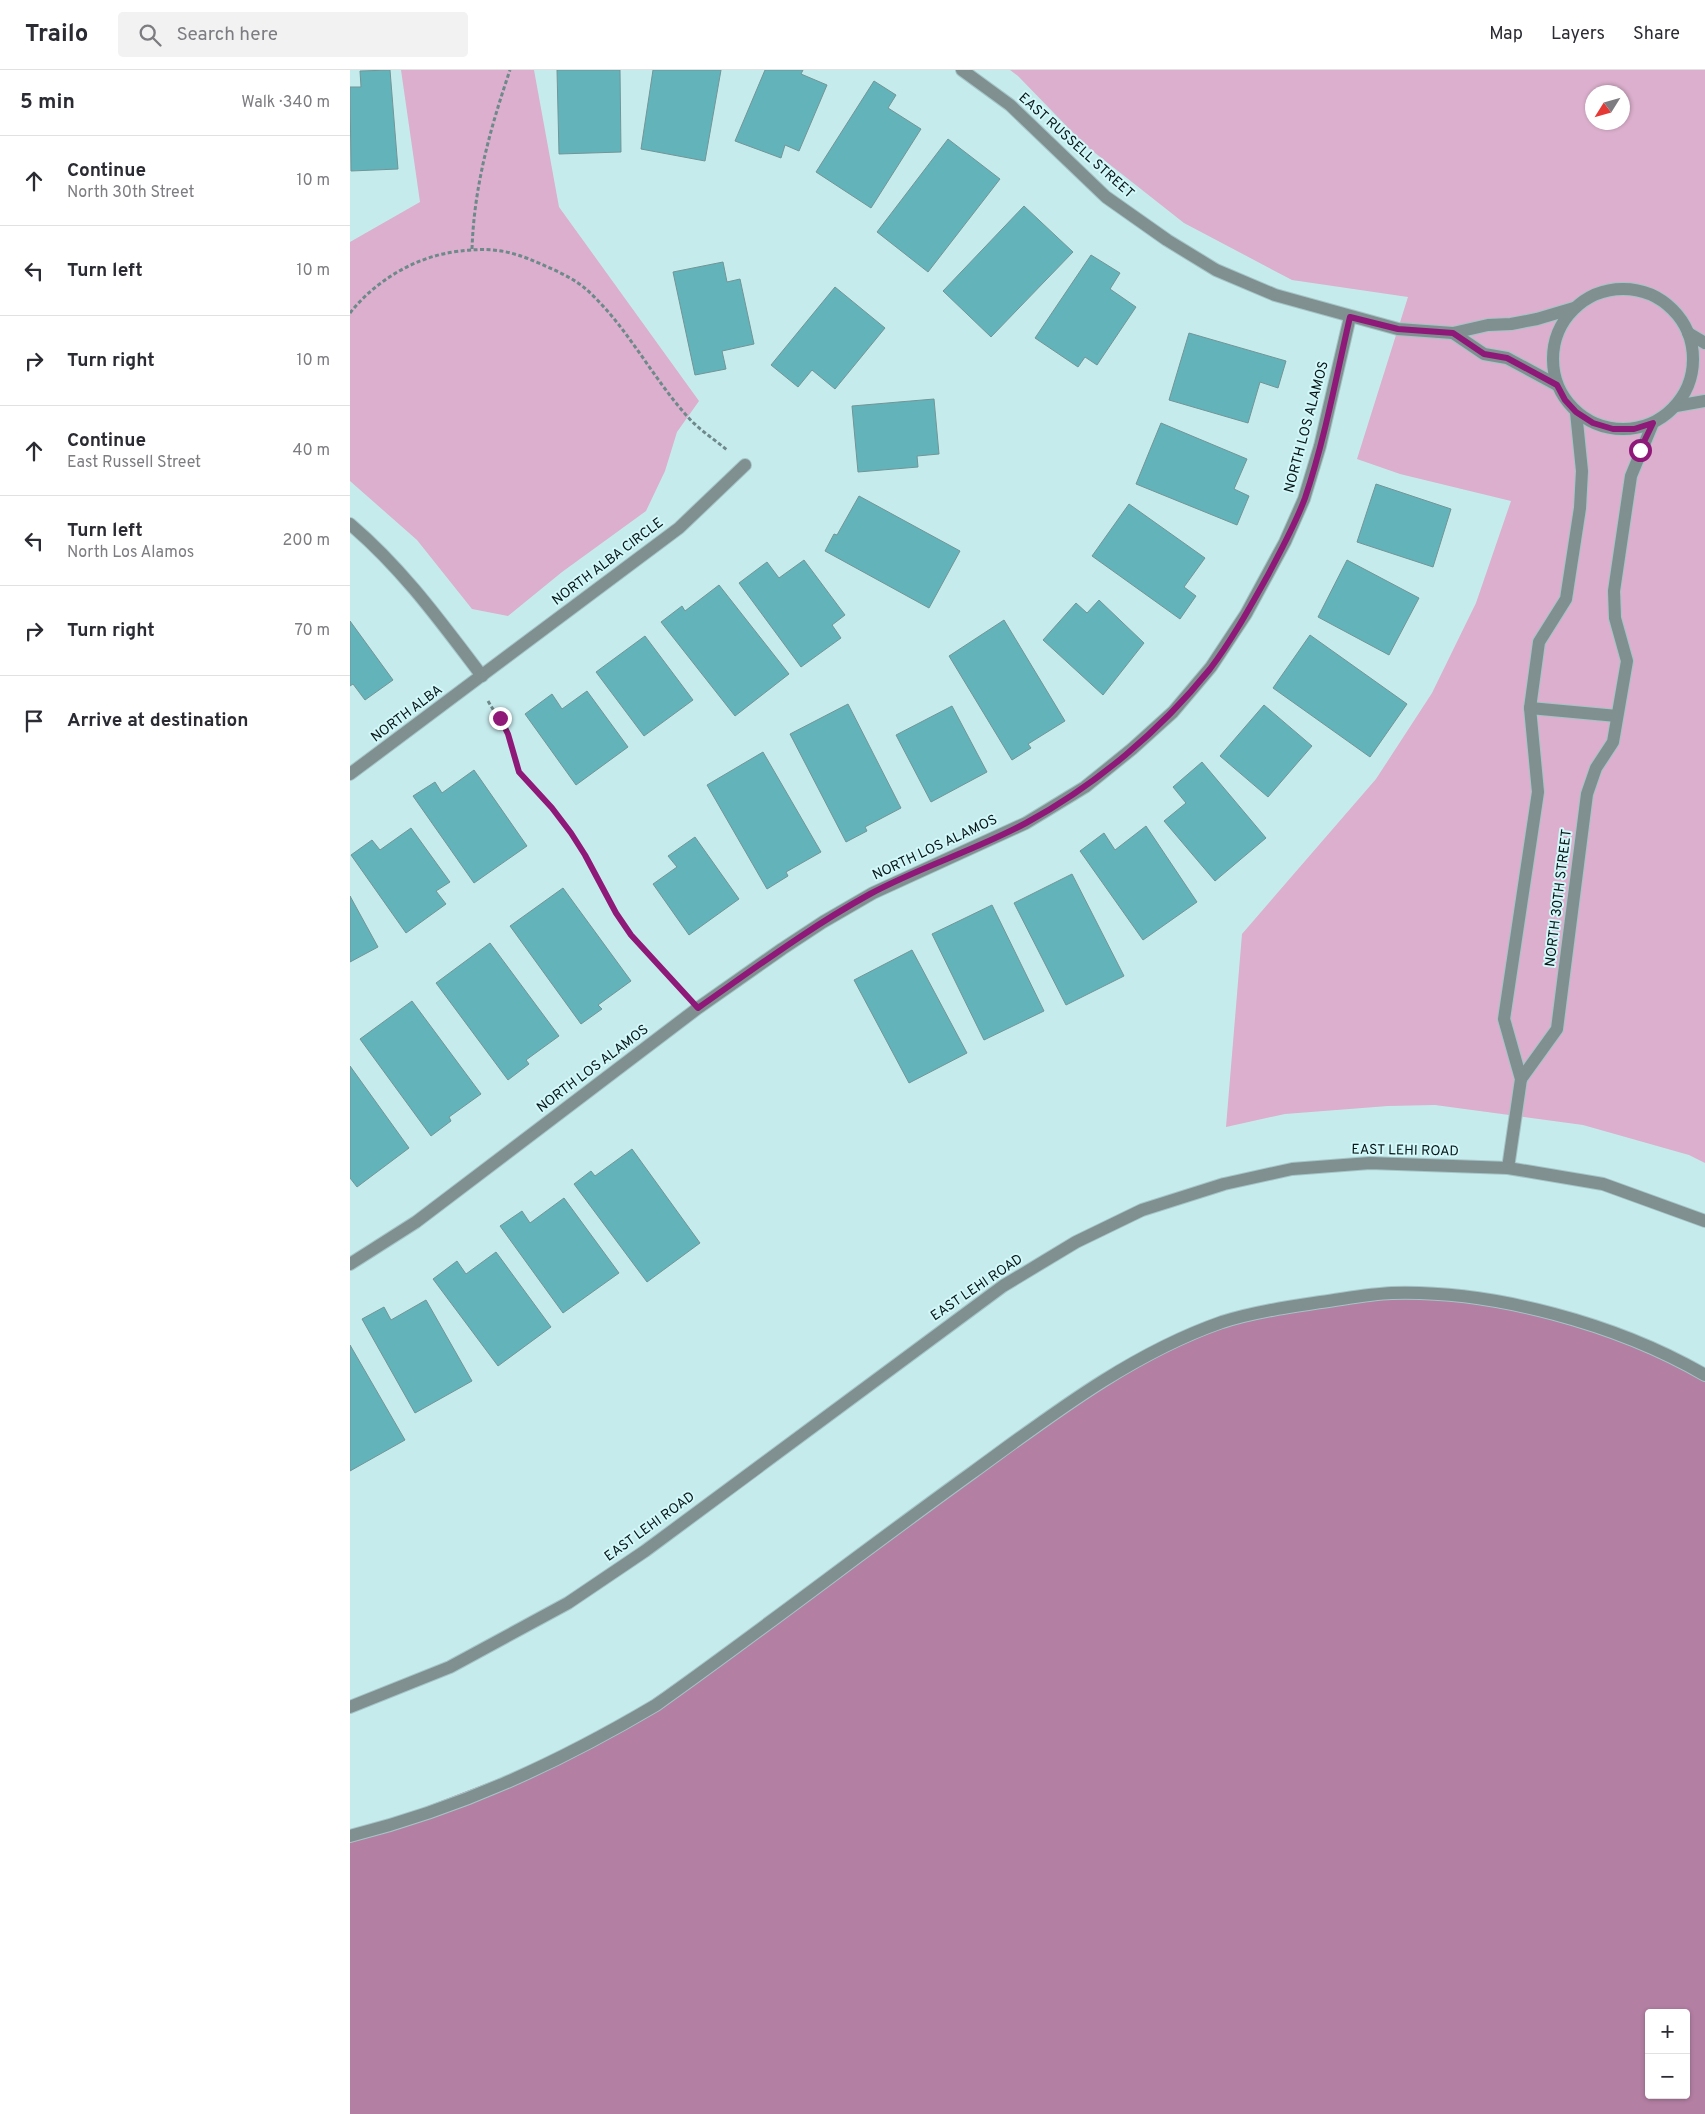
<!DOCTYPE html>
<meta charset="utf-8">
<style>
body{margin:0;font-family:Overpass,sans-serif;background:#f2f2f3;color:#2b2b33}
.controls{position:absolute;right:15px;bottom:15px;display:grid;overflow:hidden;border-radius:5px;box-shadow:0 1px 4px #0004}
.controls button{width:45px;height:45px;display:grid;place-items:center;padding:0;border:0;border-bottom:1px solid #e1e1e2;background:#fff;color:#2b2b33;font:25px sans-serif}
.compass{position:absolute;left:1235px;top:15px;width:45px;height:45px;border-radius:50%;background:#fff;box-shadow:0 1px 4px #0004;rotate:233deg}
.stop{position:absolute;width:15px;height:15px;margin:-11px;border:4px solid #8f1978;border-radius:50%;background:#fff}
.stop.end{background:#8f1978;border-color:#fff;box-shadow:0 1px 5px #0008}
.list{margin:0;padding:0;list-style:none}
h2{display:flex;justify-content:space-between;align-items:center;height:65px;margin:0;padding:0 20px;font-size:21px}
h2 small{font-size:16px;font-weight:400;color:#7c7c81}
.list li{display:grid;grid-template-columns:32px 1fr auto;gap:15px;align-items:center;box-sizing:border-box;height:90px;padding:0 20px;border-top:1px solid #e1e1e2}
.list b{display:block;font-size:19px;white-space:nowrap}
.list p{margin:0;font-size:16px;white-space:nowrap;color:#7c7c81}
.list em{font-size:16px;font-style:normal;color:#7c7c81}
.icon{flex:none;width:28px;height:28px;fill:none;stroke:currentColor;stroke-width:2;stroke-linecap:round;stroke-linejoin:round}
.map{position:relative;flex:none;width:1355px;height:2044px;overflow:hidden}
header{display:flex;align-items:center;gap:30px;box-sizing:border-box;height:70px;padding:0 25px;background:#fff;border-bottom:1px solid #e1e1e2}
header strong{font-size:24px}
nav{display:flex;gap:28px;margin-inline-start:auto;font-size:18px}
.search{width:350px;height:45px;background:#f2f2f3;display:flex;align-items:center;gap:12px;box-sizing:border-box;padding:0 18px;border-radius:5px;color:#7c7c81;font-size:19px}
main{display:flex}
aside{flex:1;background:#fff}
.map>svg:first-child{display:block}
.green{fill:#dbafcd;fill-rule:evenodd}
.water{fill:#b37fa3;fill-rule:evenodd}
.building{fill:#62b4ba;stroke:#729597}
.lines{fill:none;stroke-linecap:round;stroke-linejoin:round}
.lane-casing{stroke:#a4c5c6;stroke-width:14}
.street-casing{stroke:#a4c5c6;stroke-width:14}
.path{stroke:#6e898a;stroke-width:3;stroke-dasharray:4 2.5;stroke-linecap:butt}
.lane{stroke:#808f90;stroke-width:12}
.street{stroke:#808f90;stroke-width:12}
.route{stroke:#8f1978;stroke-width:6}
.labels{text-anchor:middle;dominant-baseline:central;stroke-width:4;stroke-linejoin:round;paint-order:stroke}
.street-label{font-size:14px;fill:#081617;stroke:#d3f8fa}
</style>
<header>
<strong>Trailo</strong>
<div class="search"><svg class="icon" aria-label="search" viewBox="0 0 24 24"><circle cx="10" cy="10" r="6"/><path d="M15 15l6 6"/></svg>Search here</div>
<nav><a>Map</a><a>Layers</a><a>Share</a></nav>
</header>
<main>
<aside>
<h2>5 min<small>Walk · 340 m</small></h2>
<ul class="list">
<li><svg class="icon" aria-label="ahead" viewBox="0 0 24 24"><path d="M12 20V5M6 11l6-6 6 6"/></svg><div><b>Continue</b><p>North 30th Street</p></div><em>10 m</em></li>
<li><svg class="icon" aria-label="left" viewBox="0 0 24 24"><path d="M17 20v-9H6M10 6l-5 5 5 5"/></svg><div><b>Turn left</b></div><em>10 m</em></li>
<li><svg class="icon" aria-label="right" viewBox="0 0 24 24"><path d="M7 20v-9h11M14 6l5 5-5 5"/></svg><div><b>Turn right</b></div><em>10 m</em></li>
<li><svg class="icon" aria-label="ahead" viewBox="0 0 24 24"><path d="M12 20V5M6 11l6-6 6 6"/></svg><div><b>Continue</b><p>East Russell Street</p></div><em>40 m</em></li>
<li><svg class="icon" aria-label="left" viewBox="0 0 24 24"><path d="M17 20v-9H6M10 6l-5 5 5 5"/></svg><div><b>Turn left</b><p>North Los Alamos</p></div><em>200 m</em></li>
<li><svg class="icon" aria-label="right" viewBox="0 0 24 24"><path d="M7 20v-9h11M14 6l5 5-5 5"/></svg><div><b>Turn right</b></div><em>70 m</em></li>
<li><svg class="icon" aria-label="arrive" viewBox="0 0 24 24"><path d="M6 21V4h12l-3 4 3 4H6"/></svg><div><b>Arrive at destination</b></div></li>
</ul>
</aside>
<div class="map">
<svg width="1355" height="2044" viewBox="0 0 1355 2044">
<rect width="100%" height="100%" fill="#c6ebed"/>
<g class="green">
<polygon points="51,0 184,0 209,137 349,331 327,362 315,401 296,441 212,502 158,546 122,539 67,470 0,411 0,172 70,132"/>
<path d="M660,0H1355V1093L1339,1085L1233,1055L1085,1035L1038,1036L935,1044L876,1057L892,864L1026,709L1082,623L1126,533L1161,431L1050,404L1007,389L1058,227L942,210L834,153L735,75L668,6ZM1242,22H1272V52H1242Z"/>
</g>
<path class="water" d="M1041,1223L1110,1226L1260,1261L1355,1305V2044H0V1766L239,1674L764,1305L873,1252ZM1299,1943H1336V2025H1299Z"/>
<g class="building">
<polygon points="40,0 48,99 1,101 0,17 11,17 10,1"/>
<polygon points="207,0 270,0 271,82 209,84"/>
<polygon points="303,0 371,0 355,91 291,79"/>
<polygon points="415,0 453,0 451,4 477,15 449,81 435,75 431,88 385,71"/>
<polygon points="524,11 546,25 538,38 571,59 521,138 466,102"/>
<polygon points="598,69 650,109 578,202 527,162"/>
<polygon points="674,136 723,182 641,267 593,221"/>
<polygon points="741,185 770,203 760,219 786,237 747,295 735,287 728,297 685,268"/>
<polygon points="373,192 377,212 390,209 404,274 372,281 376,299 345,305 323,202"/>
<polygon points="485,217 535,258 485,319 462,300 448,317 421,295"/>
<polygon points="839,263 936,291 928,318 910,312 898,353 819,330"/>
<polygon points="584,329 589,384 567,386 568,397 508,402 502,336"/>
<polygon points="811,353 897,389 884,419 899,426 887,455 786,414"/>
<polygon points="1026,414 1101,439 1083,497 1007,472"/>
<polygon points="509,426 610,481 579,538 475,481 484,464 487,465"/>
<polygon points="779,434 855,488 834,517 846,526 830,549 742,486"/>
<polygon points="454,490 495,545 482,555 491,568 451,597 389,513 417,492 429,508"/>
<polygon points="997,490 1069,528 1039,585 968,547"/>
<polygon points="369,515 439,604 385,646 311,552 332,536 335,541"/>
<polygon points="749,530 794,573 753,625 693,570 726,533 737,543"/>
<polygon points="654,550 715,651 678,674 681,678 662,690 599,586"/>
<polygon points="0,551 43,610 15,630 3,614 0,616"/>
<polygon points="960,565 1057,634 1020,687 923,618"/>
<polygon points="295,566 343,630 294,666 246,602"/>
<polygon points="237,621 278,677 226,715 175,644 202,624 212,639"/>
<polygon points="498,634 551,738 515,757 517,761 496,772 440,664"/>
<polygon points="914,635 962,676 918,727 870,686"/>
<polygon points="602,636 637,702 581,732 546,665"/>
<polygon points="413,682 471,782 436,802 438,806 417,819 357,715"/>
<polygon points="852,692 916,768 865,811 814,751 836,733 823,717"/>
<polygon points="124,700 177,776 124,813 63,726 85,712 92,723"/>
<polygon points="796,756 847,832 793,870 730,781 754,763 765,780"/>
<polygon points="61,758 100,812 86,821 96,834 56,863 1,785 22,770 30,780"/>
<polygon points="345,767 389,829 339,865 303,814 327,797 318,786"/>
<polygon points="722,804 774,906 716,935 664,833"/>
<polygon points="213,818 281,911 248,935 252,939 231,954 160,856"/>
<polygon points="0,826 28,877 0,892"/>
<polygon points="642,835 694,941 634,970 582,864"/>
<polygon points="140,873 209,966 176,990 179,994 158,1010 86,913"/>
<polygon points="562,880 617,983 559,1013 504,910"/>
<polygon points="62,931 131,1024 99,1047 101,1051 81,1066 10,969"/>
<polygon points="0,996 59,1078 7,1117 0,1108"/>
<polygon points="282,1079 350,1173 297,1212 224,1114 241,1101 245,1106"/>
<polygon points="214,1128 269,1203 213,1243 150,1156 172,1141 180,1153"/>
<polygon points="146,1182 201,1257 148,1296 83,1209 107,1191 116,1204"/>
<polygon points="76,1230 122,1311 65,1343 12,1249 34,1237 41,1250"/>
<polygon points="0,1275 55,1370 0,1401"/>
</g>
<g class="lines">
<g class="lane-casing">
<path id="lane" d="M0,1766C111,1738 208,1693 306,1635C413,1559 516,1479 623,1402C700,1346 780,1284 872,1252C903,1242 938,1237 971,1232C994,1229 1018,1224 1042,1223C1143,1220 1267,1254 1355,1305"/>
</g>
<g class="street-casing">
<g id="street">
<polyline points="612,0 660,35 756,127 817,170 866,200 925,225 1048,259 1103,263 1138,255 1161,254 1187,249 1224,238"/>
<circle cx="1273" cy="289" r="70"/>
<polyline points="1103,263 1134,284 1157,288 1207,315"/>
<polyline points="1338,263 1355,273"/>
<polyline points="1326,336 1355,331"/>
<path d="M0,454C52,498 91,552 132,606"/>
<polyline points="1180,638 1267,646"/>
<polyline points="0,704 329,458 395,395"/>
<polyline points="1171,1009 1207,959 1237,724 1246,698 1263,672 1277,591 1265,548 1264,521 1281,406 1303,353"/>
<polyline points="1158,1098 1171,1009 1154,949 1188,722 1180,638 1189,572 1216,529 1230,438 1232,401 1226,342"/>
<polyline points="0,1194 66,1152 348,938 432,879 473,852 523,823 676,753 735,717 782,679 823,642 861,597 896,544 935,472 954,429 970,376 1000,247"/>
<polyline points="0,1637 100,1597 218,1533 295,1481 653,1216 726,1172 792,1140 874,1114 942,1099 1020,1093 1158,1098 1253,1114 1355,1151"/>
</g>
</g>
<g class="path">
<path d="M122,179C124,117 140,59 160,0"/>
<path d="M0,243C25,211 64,188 103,182C139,177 157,179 191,194C207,201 225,209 237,220C277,256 301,306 337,346C348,359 364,369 377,380"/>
<polyline points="138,631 158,664 169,702 202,738 221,763 235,785 266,843 281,865 333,921"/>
</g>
<use href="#lane" class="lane"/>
<use href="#street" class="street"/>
</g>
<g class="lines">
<path class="route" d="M150,648L158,664L169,702L202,738L221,763L235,785L266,843L281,865L348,938C405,898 460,857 520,824C570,797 626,780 676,753C746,715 810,661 860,599C882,570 900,537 918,505C931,480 945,455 955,428C975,369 986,307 1000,247L1048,259L1103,263L1134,284L1157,288L1207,315L1215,330L1226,342L1243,353L1263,359H1284L1303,353L1290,380"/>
</g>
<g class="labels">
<g class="street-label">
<text transform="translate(726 76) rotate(42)">EAST RUSSELL STREET</text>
<text transform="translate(957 357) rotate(-75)">NORTH LOS ALAMOS</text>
<text transform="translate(258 492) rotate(-37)">NORTH ALBA CIRCLE</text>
<text transform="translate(57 644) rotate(-37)">NORTH ALBA</text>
<text transform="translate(585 778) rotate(-25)">NORTH LOS ALAMOS</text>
<text transform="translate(1209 828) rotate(-83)">NORTH 30TH STREET</text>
<text transform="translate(243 999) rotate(-37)">NORTH LOS ALAMOS</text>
<text transform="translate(1055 1081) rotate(1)">EAST LEHI ROAD</text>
<text transform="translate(627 1218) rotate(-34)">EAST LEHI ROAD</text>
<text transform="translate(300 1457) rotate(-36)">EAST LEHI ROAD</text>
</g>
</g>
</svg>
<div class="controls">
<button>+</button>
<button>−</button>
</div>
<svg class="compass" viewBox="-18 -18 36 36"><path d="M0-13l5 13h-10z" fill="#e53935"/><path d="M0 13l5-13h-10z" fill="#7c7c81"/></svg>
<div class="stop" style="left:1290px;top:380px"></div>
<div class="stop end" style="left:150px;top:648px"></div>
</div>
</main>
